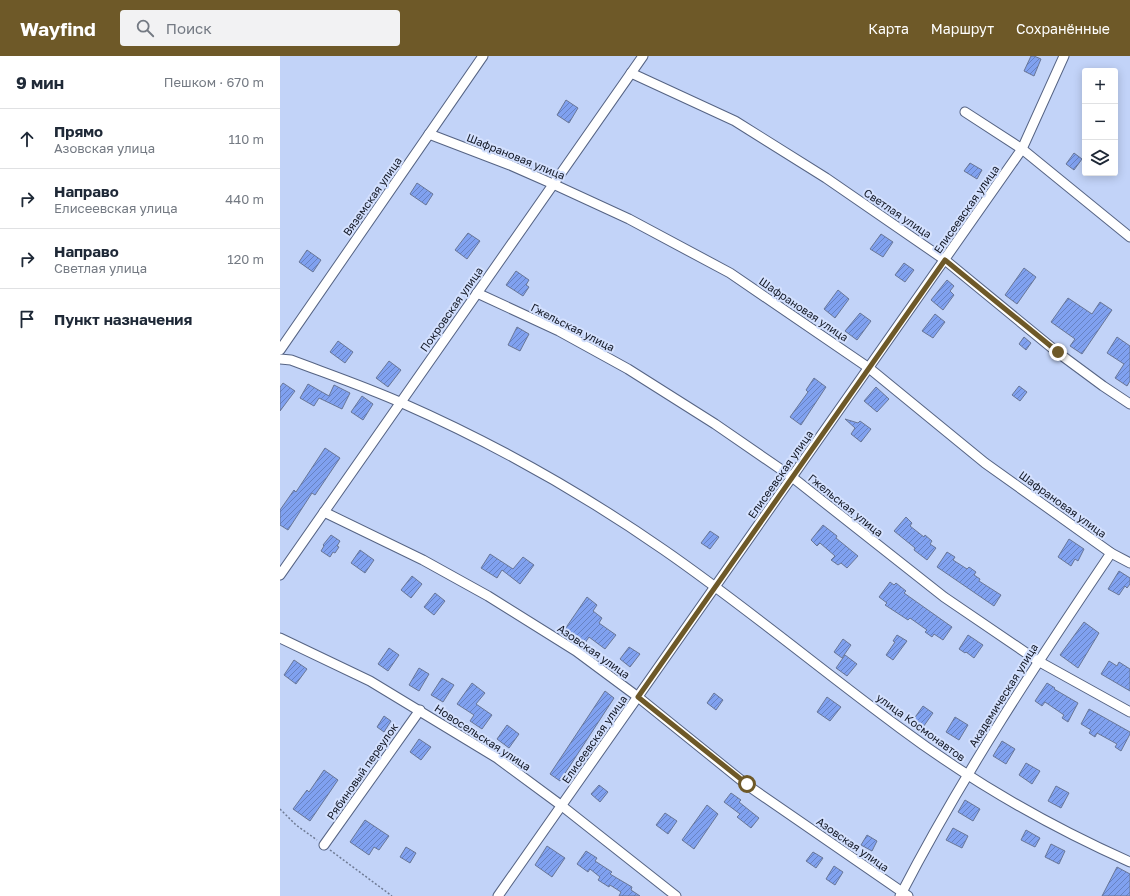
<!DOCTYPE html>
<html lang="ru">
<meta charset="utf-8">
<style>
body{margin:0;font-family:"Golos Text",sans-serif;background:#f2f2f3;color:#1f2937}
.controls{position:absolute;right:12px;top:12px;display:grid;overflow:hidden;border-radius:4px;box-shadow:0 2px 10px #0003}
.controls button{width:36px;height:36px;display:grid;place-items:center;padding:0;border:0;border-bottom:1px solid #e0e1e3;background:#fff;color:#1f2937;font:20px sans-serif}
.stop{position:absolute;width:12px;height:12px;margin:-9px;border:3px solid #6e5928;border-radius:50%;background:#fff}
.stop.end{background:#6e5928;border-color:#fff;box-shadow:0 1px 4px #0008}
.list{margin:0;padding:0;list-style:none}
h2{display:flex;justify-content:space-between;align-items:center;height:52px;margin:0;padding:0 16px;font-size:17px}
h2 small{font-size:13px;font-weight:400;color:#747a83}
.list li{display:grid;grid-template-columns:26px 1fr auto;gap:12px;align-items:center;box-sizing:border-box;height:60px;padding:0 16px;border-top:1px solid #e0e1e3}
.list b{display:block;font-size:15px;white-space:nowrap}
.list p{margin:0;font-size:13px;white-space:nowrap;color:#747a83}
.list em{font-size:13px;font-style:normal;color:#747a83}
.icon{flex:none;width:22px;height:22px;fill:none;stroke:currentColor;stroke-width:2;stroke-linecap:round;stroke-linejoin:round}
.map{position:relative;flex:none;width:850px;height:840px;overflow:hidden}
header{display:flex;align-items:center;gap:24px;box-sizing:border-box;height:56px;padding:0 20px;background:#6e5928;color:#fff}
header strong{font-size:19px}
nav{display:flex;gap:22px;margin-inline-start:auto;font-size:14px}
.search{width:280px;height:36px;background:#f2f2f3;display:flex;align-items:center;gap:10px;box-sizing:border-box;padding:0 14px;border-radius:4px;color:#747a83;font-size:15px}
main{display:flex}
aside{flex:1;background:#fff}
.map>svg:first-child{display:block}
.building{fill:url(#building-hatch);stroke:#687697}
.lines{fill:none;stroke-linecap:round;stroke-linejoin:round}
.minor-casing{stroke:#566484;stroke-width:11}
.path{stroke:#6f7b95;stroke-width:1.5;stroke-dasharray:2 2;stroke-linecap:butt}
.minor{stroke:#fff;stroke-width:9}
.route{stroke:#6e5928;stroke-width:5}
.labels{text-anchor:middle;dominant-baseline:central;stroke-width:4;stroke-linejoin:round;paint-order:stroke}
.street-label{font-size:11px;fill:#121724;stroke:#d3e0fe}
</style>
<header>
<strong>Wayfind</strong>
<div class="search"><svg class="icon" aria-label="search" viewBox="0 0 24 24"><circle cx="10" cy="10" r="6"/><path d="M15 15l6 6"/></svg>Поиск</div>
<nav><a>Карта</a><a>Маршрут</a><a>Сохранённые</a></nav>
</header>
<main>
<aside>
<h2>9 мин<small>Пешком · 670 m</small></h2>
<ul class="list">
<li><svg class="icon" aria-label="ahead" viewBox="0 0 24 24"><path d="M12 20V5M6 11l6-6 6 6"/></svg><div><b>Прямо</b><p>Азовская улица</p></div><em>110 m</em></li>
<li><svg class="icon" aria-label="right" viewBox="0 0 24 24"><path d="M7 20v-9h11M14 6l5 5-5 5"/></svg><div><b>Направо</b><p>Елисеевская улица</p></div><em>440 m</em></li>
<li><svg class="icon" aria-label="right" viewBox="0 0 24 24"><path d="M7 20v-9h11M14 6l5 5-5 5"/></svg><div><b>Направо</b><p>Светлая улица</p></div><em>120 m</em></li>
<li><svg class="icon" aria-label="arrive" viewBox="0 0 24 24"><path d="M6 21V4h12l-3 4 3 4H6"/></svg><div><b>Пункт назначения</b></div></li>
</ul>
</aside>
<div class="map">
<svg width="850" height="840" viewBox="0 0 850 840">
<defs>
<pattern id="building-hatch" width="6" height="6" patternUnits="userSpaceOnUse"><rect width="6" height="6" fill="#80a1f0"/><path d="M-1 1l2-2M0 6l6-6M5 7l2-2" fill="none" stroke="#6782c2"/></pattern>
</defs>
<rect width="100%" height="100%" fill="#c2d3f8"/>
<g class="building">
<polygon points="751,0 754,0 761,3 754,20 744,15"/>
<polygon points="286,44 298,52 289,67 277,59"/>
<polygon points="794,97 802,103 794,114 786,108"/>
<polygon points="690,107 702,114 697,123 684,115"/>
<polygon points="137,127 153,138 146,149 130,138"/>
<polygon points="188,177 200,185 187,203 175,194"/>
<polygon points="601,178 613,186 603,201 590,193"/>
<polygon points="27,194 41,204 33,216 19,206"/>
<polygon points="624,207 634,214 625,226 615,219"/>
<polygon points="744,212 756,221 737,248 725,239"/>
<polygon points="236,215 249,224 246,229 249,231 243,240 226,229"/>
<polygon points="667,224 674,230 670,235 674,239 663,254 651,244"/>
<polygon points="558,234 569,243 555,262 544,253"/>
<polygon points="788,242 812,258 820,246 832,254 802,298 790,290 795,283 771,266"/>
<polygon points="580,257 591,265 577,284 565,275"/>
<polygon points="655,258 665,266 653,282 642,275"/>
<polygon points="237,271 249,278 240,295 228,289"/>
<polygon points="744,281 751,287 746,294 739,288"/>
<polygon points="837,281 850,290 850,325 847,330 835,322 844,308 827,297"/>
<polygon points="58,285 73,296 65,307 50,296"/>
<polygon points="109,305 121,314 108,331 96,322"/>
<polygon points="534,322 546,331 521,369 510,361 528,336 526,334"/>
<polygon points="3,327 15,335 0,355 0,331"/>
<polygon points="28,328 49,340 54,329 70,337 62,353 39,342 34,350 20,342"/>
<polygon points="739,330 747,336 740,345 732,339"/>
<polygon points="596,331 609,343 597,356 584,345"/>
<polygon points="82,340 93,348 83,364 71,356"/>
<polygon points="565,363 578,367 580,365 591,373 581,386 571,378 575,372"/>
<polygon points="45,392 60,402 35,439 32,437 8,474 0,469 0,454 14,434 16,436"/>
<polygon points="626,461 632,467 630,470 644,481 645,479 652,485 650,488 656,492 647,504 634,494 635,492 614,475"/>
<polygon points="543,469 557,480 556,482 578,500 567,512 561,507 558,509 551,504 555,500 540,487 537,490 531,484"/>
<polygon points="430,475 439,481 430,493 421,487"/>
<polygon points="51,479 60,485 57,490 59,491 55,497 53,496 50,501 41,495 44,490 43,489"/>
<polygon points="789,483 804,493 798,505 795,503 791,510 778,501"/>
<polygon points="80,494 94,504 85,517 71,507"/>
<polygon points="667,496 675,501 673,504 687,513 689,511 696,516 694,519 700,523 699,525 721,539 714,550 657,511"/>
<polygon points="210,498 233,513 243,501 254,509 240,528 222,514 217,522 201,512"/>
<polygon points="839,515 850,522 850,528 847,532 845,530 839,539 828,533"/>
<polygon points="132,520 142,528 131,542 121,534"/>
<polygon points="610,526 614,529 616,527 626,535 624,537 672,571 663,584 654,578 652,581 645,576 647,574 630,562 628,564 605,549 607,547 599,541"/>
<polygon points="155,537 165,545 154,559 144,551"/>
<polygon points="307,541 317,549 313,555 322,562 319,567 336,579 325,593 309,581 305,587 285,573"/>
<polygon points="804,566 819,577 798,612 780,599"/>
<polygon points="617,579 627,585 613,604 606,599 615,586 613,585"/>
<polygon points="688,579 703,589 694,602 686,596 685,597 679,593"/>
<polygon points="563,583 571,589 562,602 554,596"/>
<polygon points="349,591 360,598 350,611 340,603"/>
<polygon points="109,592 119,599 108,615 98,608"/>
<polygon points="565,599 577,608 567,620 556,612"/>
<polygon points="14,604 27,613 16,628 4,619"/>
<polygon points="829,605 837,610 839,606 850,613 850,635 821,618"/>
<polygon points="139,612 149,618 139,635 129,629"/>
<polygon points="162,622 174,629 163,646 151,639"/>
<polygon points="192,627 205,637 196,648 212,659 202,673 190,665 194,659 177,648"/>
<polygon points="767,627 775,632 774,633 798,647 788,666 782,662 784,659 765,646 762,650 755,645"/>
<polygon points="325,635 334,642 280,725 270,718"/>
<polygon points="434,637 443,644 436,654 427,647"/>
<polygon points="547,641 561,651 550,665 537,656"/>
<polygon points="643,650 653,657 641,674 631,667"/>
<polygon points="809,653 850,676 850,678 841,695 835,691 837,688 817,677 815,681 809,677 811,674 801,668"/>
<polygon points="104,660 111,665 104,676 97,671"/>
<polygon points="675,661 688,669 679,684 666,676"/>
<polygon points="227,669 239,678 229,692 217,683"/>
<polygon points="139,683 151,691 141,704 130,696"/>
<polygon points="722,685 735,693 726,708 713,700"/>
<polygon points="746,707 760,715 752,728 739,719"/>
<polygon points="44,714 58,724 30,765 13,753 27,734 29,736"/>
<polygon points="319,729 328,736 320,746 311,738"/>
<polygon points="776,730 789,737 781,752 768,745"/>
<polygon points="451,737 461,744 459,746 479,762 471,772 457,761 460,758 444,746"/>
<polygon points="685,744 700,753 693,765 678,756"/>
<polygon points="427,749 438,758 414,793 402,784"/>
<polygon points="385,757 397,765 388,778 376,769"/>
<polygon points="85,764 109,780 99,794 94,791 89,799 70,786"/>
<polygon points="673,772 688,780 682,792 666,784"/>
<polygon points="746,774 760,782 755,791 741,784"/>
<polygon points="587,779 597,785 592,795 581,789"/>
<polygon points="771,788 785,795 779,808 765,801"/>
<polygon points="267,790 285,802 272,821 255,809"/>
<polygon points="126,791 136,797 130,807 120,801"/>
<polygon points="306,795 317,802 315,805 332,816 330,818 352,831 351,834 360,840 339,840 341,836 330,829 329,831 318,824 320,821 310,813 308,816 297,808"/>
<polygon points="533,796 543,802 536,812 526,805"/>
<polygon points="554,810 563,816 555,829 546,823"/>
<polygon points="837,811 850,818 850,840 822,840"/>
</g>
<g class="lines">
<g class="minor-casing">
<g id="minor">
<polyline points="351,17 455,65 546,122 665,204 777,296 823,330 850,348"/>
<polyline points="685,56 742,93 850,181"/>
<polyline points="149,78 230,109 273,128 349,163 450,217 589,312 705,407 831,497 850,507"/>
<polyline points="197,237 279,275 348,313 435,368 512,421 664,541 758,605 850,656"/>
<polyline points="0,294 203,0"/>
<path d="M0,303L11,304C48,318 86,331 122,347C213,387 302,437 384,494C465,550 541,614 620,672C691,725 769,770 850,806"/>
<polyline points="44,456 143,504 208,540 296,595 358,641 467,729 628,840"/>
<polyline points="0,519 363,0"/>
<polyline points="0,582 90,625 217,702 282,750 396,840"/>
<polyline points="44,789 140,654"/>
<polyline points="218,840 742,93 784,0"/>
<path d="M620,840C682,720 756,608 831,497"/>
</g>
</g>
<g class="path">
<polyline points="0,753 16,769 37,784"/>
<polyline points="50,794 112,840"/>
</g>
<use href="#minor" class="minor"/>
</g>
<g class="lines">
<polyline class="route" points="467,728 358,641 665,204 778,296"/>
</g>
<g class="labels">
<g class="street-label">
<text transform="translate(236 100) rotate(22)">Шафрановая улица</text>
<text transform="translate(92 140) rotate(-55)">Вяземская улица</text>
<text transform="translate(686 153) rotate(-55)">Елисеевская улица</text>
<text transform="translate(618 157) rotate(34)">Светлая улица</text>
<text transform="translate(171 253) rotate(-55)">Покровская улица</text>
<text transform="translate(524 253) rotate(34)">Шафрановая улица</text>
<text transform="translate(293 271) rotate(27)">Гжельская улица</text>
<text transform="translate(500 418) rotate(-55)">Елисеевская улица</text>
<text transform="translate(783 448) rotate(36)">Шафрановая улица</text>
<text transform="translate(566 449) rotate(39)">Гжельская улица</text>
<text transform="translate(314 595) rotate(35)">Азовская улица</text>
<text transform="translate(723 639) rotate(-58)">Академическая улица</text>
<text transform="translate(641 671) rotate(36)">улица Космонавтов</text>
<text transform="translate(203 681) rotate(33)">Новосельская улица</text>
<text transform="translate(314 683) rotate(-55)">Елисеевская улица</text>
<text transform="translate(82 715) rotate(-55)">Рябиновый переулок</text>
<text transform="translate(573 788) rotate(35)">Азовская улица</text>
</g>
</g>
</svg>
<div class="controls">
<button>+</button>
<button>−</button>
<button><svg class="icon" aria-label="layers" viewBox="0 0 24 24"><path d="M12 4l9 5-9 5-9-5zM3 14l9 5 9-5"/></svg></button>
</div>
<div class="stop" style="left:467px;top:728px"></div>
<div class="stop end" style="left:778px;top:296px"></div>
</div>
</main>
